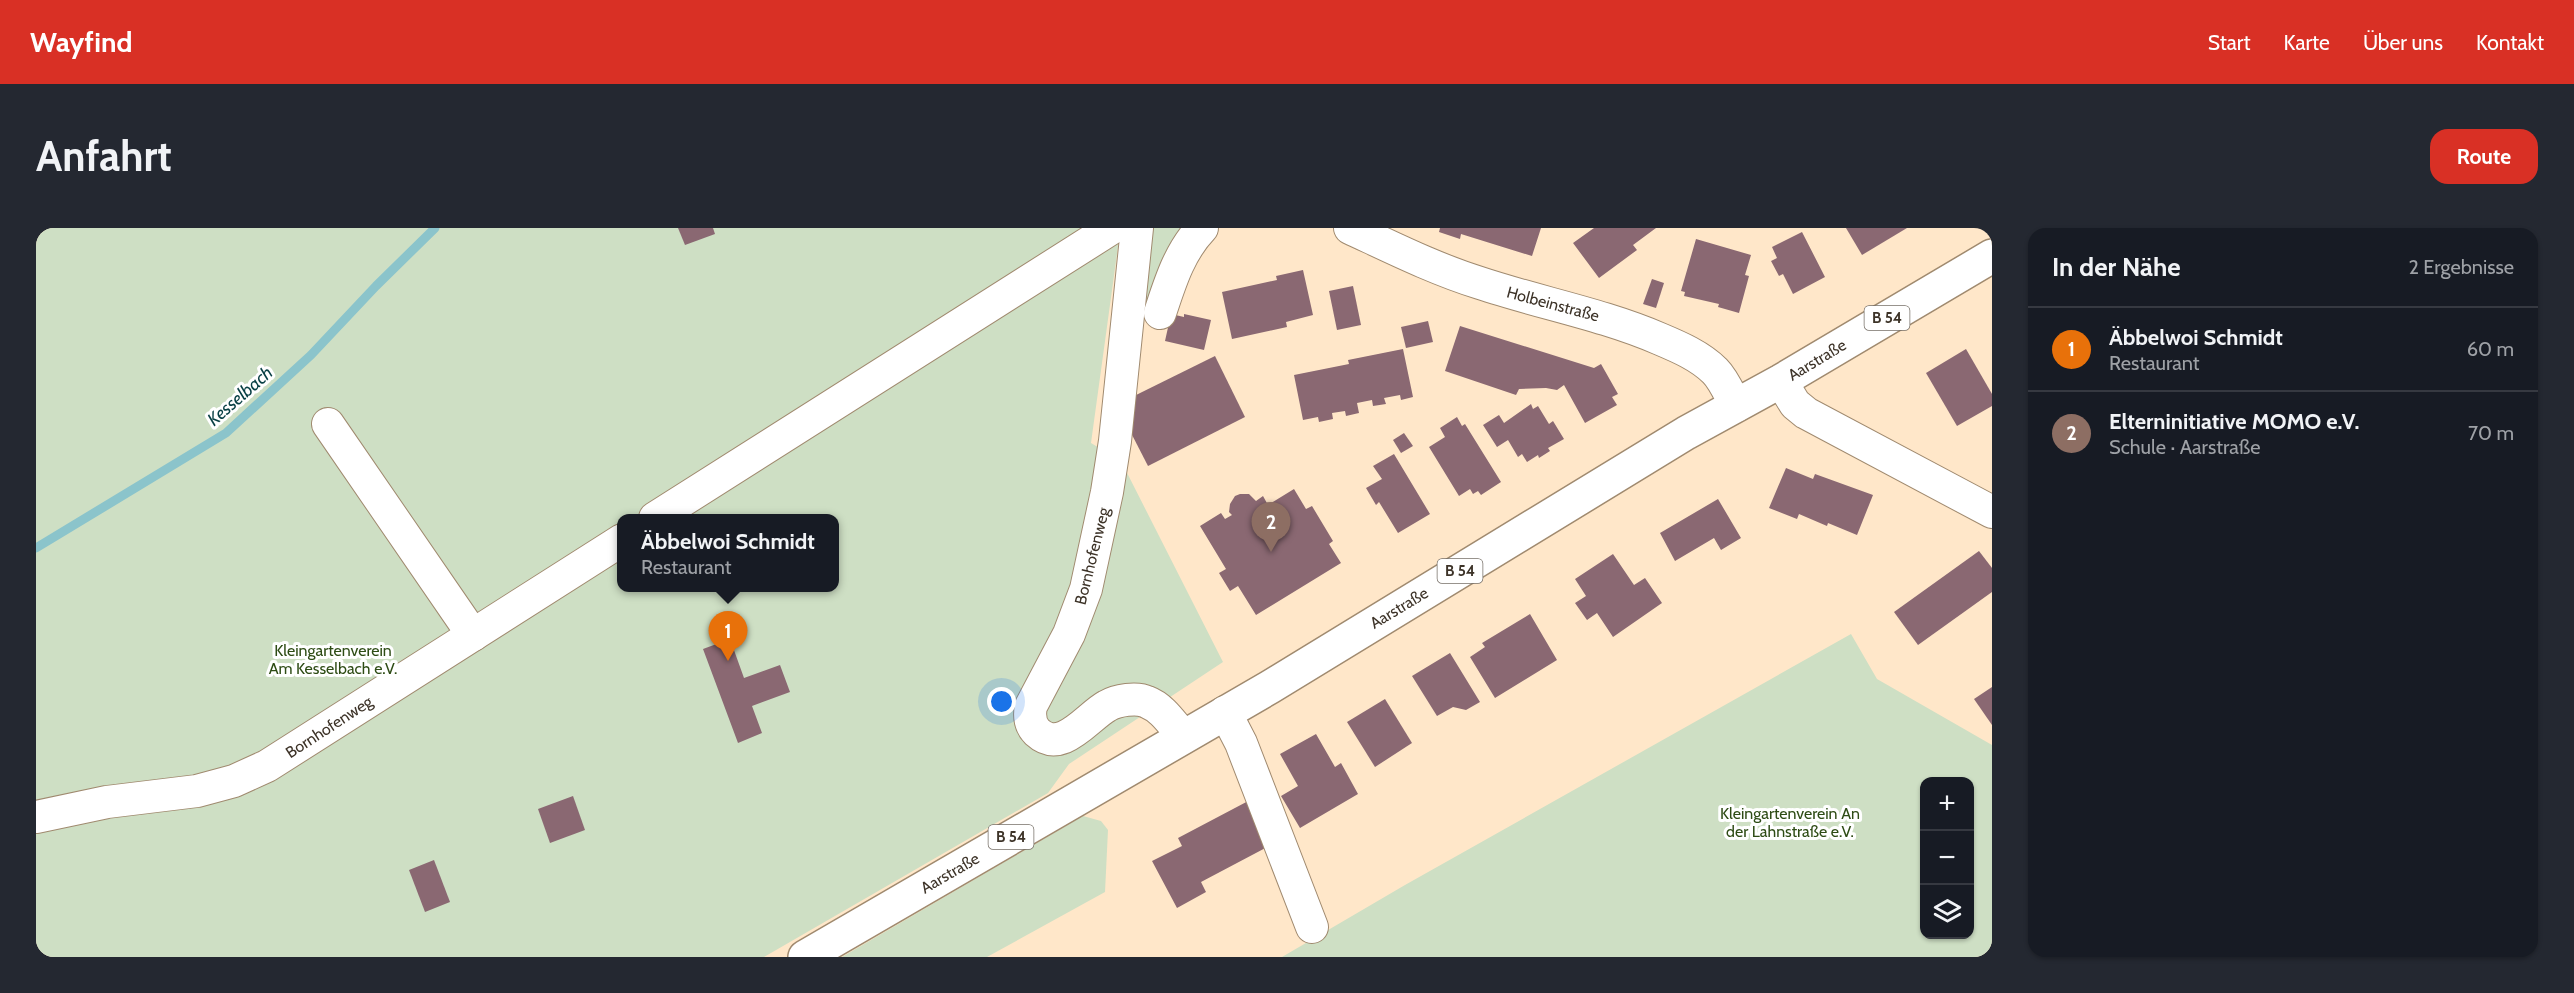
<!DOCTYPE html>
<html lang="de">
<meta charset="utf-8">
<style>
body{margin:0;font-family:Cabin,sans-serif;background:#242831;color:#f1f3f6}
.controls{position:absolute;right:18px;bottom:18px;display:grid;overflow:hidden;border-radius:12px;box-shadow:0 2px 4px #0004}
.controls button{width:54px;height:54px;display:grid;place-items:center;padding:0;border:0;border-bottom:2px solid #363941;background:#171b24;color:#f1f3f6;font:30px sans-serif}
.you{position:absolute;left:966px;top:474px;width:21px;height:21px;margin:-15px;border:4px solid #fff;border-radius:50%;background:#1a73e8;box-shadow:0 0 0 9px #1a73e833}
.badge{display:grid;place-items:center;width:39px;height:39px;border-radius:50%;background:#d93025;color:#fff;font-size:20px;font-weight:700}
.pin{position:absolute;translate:-50% -50px;filter:drop-shadow(0 2px 3px #0008)}
.pin::after{content:'';position:absolute;top:32px;width:21px;height:18px;background:inherit;clip-path:polygon(0 0,100% 0,50% 100%)}
.popup{position:absolute;left:581px;top:286px;width:222px;height:78px;box-sizing:border-box;display:grid;place-content:center;border-radius:12px;background:#171b24;filter:drop-shadow(0 2px 4px #0005);font-size:20px;white-space:nowrap;color:#9ea1a6}
.popup b{font-size:22px;color:#f1f3f6}
.popup::after{content:'';position:absolute;left:50%;top:100%;margin-left:-12px;border:12px solid transparent;border-top-color:#171b24}
.list{margin:0;padding:0;list-style:none}
h2{display:flex;justify-content:space-between;align-items:center;height:78px;margin:0;padding:0 24px;font-size:26px}
h2 small{font-size:20px;font-weight:400;color:#9ea1a6}
.list li{display:grid;grid-template-columns:39px 1fr auto;gap:18px;align-items:center;box-sizing:border-box;height:84px;padding:0 24px;border-top:2px solid #363941}
.list b{display:block;font-size:22px;white-space:nowrap}
.list p{margin:0;font-size:20px;white-space:nowrap;color:#9ea1a6}
.list em{font-size:20px;font-style:normal;color:#9ea1a6}
.icon{flex:none;width:33px;height:33px;fill:none;stroke:currentColor;stroke-width:2;stroke-linecap:round;stroke-linejoin:round}
.map{position:relative;flex:none;width:1956px;height:729px;overflow:hidden;border-radius:18px}
header{display:flex;align-items:center;gap:36px;box-sizing:border-box;height:84px;padding:0 30px;background:#d93025;color:#fff}
header strong{font-size:28px}
nav{display:flex;gap:33px;margin-inline-start:auto;font-size:21px}
.intro{display:flex;align-items:center;justify-content:space-between;box-sizing:border-box;height:144px;padding:0 36px}
h1{margin:0;font-size:42px}
.button{padding:15px 27px;border-radius:18px;background:#d93025;color:#fff;font-size:21px;font-weight:700}
main{display:flex;gap:36px;padding:0 36px}
aside{flex:1;background:#171b24;border-radius:18px;box-shadow:0 2px 4px #0004}
.map>svg:first-child{display:block}
.green{fill:#cedfc4;fill-rule:evenodd}
.lines{fill:none;stroke-linecap:round;stroke-linejoin:round}
.stream{stroke:#8bc4cb;stroke-width:9}
.building{fill:#8a6872}
.minor-casing{stroke:#a08a6f;stroke-width:34}
.major-casing{stroke:#a08a6f;stroke-width:36}
.minor{stroke:#fff;stroke-width:32}
.major{stroke:#fff;stroke-width:33}
.labels{text-anchor:middle;dominant-baseline:central;stroke-width:6;stroke-linejoin:round;paint-order:stroke}
.shield{fill:#fff;stroke:#777068;stroke-width:1.5}
.shield-label{font-size:15px;font-weight:bold;fill:#3d3328}
.street-label{font-size:16px;fill:#3d3328;stroke:#fff}
.park-label{font-size:16px;fill:#2e4c15;stroke:#fff}
.water-label{font-size:18px;font-style:italic;fill:#083f44;stroke:#fff}
</style>
<header>
<strong>Wayfind</strong>
<nav><a>Start</a><a>Karte</a><a>Über uns</a><a>Kontakt</a></nav>
</header>
<div class="intro"><h1>Anfahrt</h1><a class="button">Route</a></div>
<main>
<div class="map">
<svg width="1956" height="729" viewBox="0 0 1956 729">
<rect width="100%" height="100%" fill="#ffe7c9"/>
<g class="green">
<path d="M0,0H1053L1084,4L1055,215L1085,233L1187,434L1033,536L1012,565L728,729H0ZM586,290H798V360H586Z"/>
<polygon points="1114,0 1150,0 1112,73 1106,77"/>
<path d="M1815,406L1841,451L1956,517V729H1246L1369,657ZM1888,554H1934V706H1888Z"/>
<polygon points="1047,588 1065,593 1072,602 1069,664 951,729 806,729"/>
</g>
<g class="lines">
<polyline class="stream" points="0,320 190,205 275,127 340,58 399,0"/>
</g>
<g class="building">
<polygon points="642,0 677,0 679,6 649,17"/>
<polygon points="1404,0 1505,0 1496,28 1425,6 1424,11 1403,4"/>
<polygon points="1558,0 1620,0 1597,17 1601,22 1563,50 1537,15"/>
<polygon points="1810,0 1871,0 1826,27"/>
<polygon points="1766,4 1789,49 1757,66 1747,46 1743,48 1735,33 1741,30 1736,19"/>
<polygon points="1660,11 1715,27 1709,47 1713,48 1703,85 1682,79 1683,76 1648,68 1649,64 1645,63"/>
<polygon points="1267,42 1277,87 1250,94 1251,99 1196,111 1186,64 1241,52 1240,48"/>
<polygon points="1616,51 1628,55 1620,80 1607,76"/>
<polygon points="1317,58 1325,97 1301,102 1293,63"/>
<polygon points="1135,86 1148,89 1148,86 1175,92 1168,122 1129,113"/>
<polygon points="1392,93 1397,114 1370,120 1365,99"/>
<polygon points="1424,98 1558,140 1565,136 1582,166 1576,169 1581,177 1549,195 1528,157 1521,162 1510,160 1483,161 1480,167 1409,143"/>
<polygon points="1367,121 1377,169 1365,172 1364,167 1348,170 1350,176 1337,178 1336,172 1321,175 1323,185 1310,188 1309,183 1296,185 1297,191 1283,194 1282,189 1267,192 1258,147 1313,136 1312,132"/>
<polygon points="1930,121 1956,166 1956,178 1921,198 1890,145"/>
<polygon points="1179,128 1209,189 1112,238 1092,199 1094,170"/>
<polygon points="1495,176 1497,181 1502,178 1513,196 1517,193 1528,211 1512,220 1514,223 1503,230 1502,227 1491,234 1486,226 1482,229 1472,212 1461,219 1447,197 1463,187 1468,195"/>
<polygon points="1421,189 1426,198 1429,196 1465,254 1445,267 1442,263 1437,266 1434,261 1423,268 1393,219 1409,209 1404,200"/>
<polygon points="1368,205 1377,218 1365,225 1357,212"/>
<polygon points="1358,226 1394,286 1362,305 1343,274 1340,277 1330,260 1346,251 1337,238"/>
<polygon points="1750,240 1777,251 1779,246 1837,267 1821,307 1792,295 1791,298 1763,286 1761,291 1733,280"/>
<polygon points="1258,261 1270,281 1276,278 1297,313 1293,316 1305,335 1220,387 1202,358 1194,363 1183,345 1190,341 1164,298 1185,285 1189,291 1196,287 1193,284 1194,276 1199,268 1204,266 1213,266 1220,273 1227,268 1232,277"/>
<polygon points="1682,271 1705,310 1685,322 1678,310 1639,333 1624,305"/>
<polygon points="1943,323 1956,340 1956,364 1882,417 1858,384"/>
<polygon points="1577,326 1598,357 1609,350 1626,375 1577,409 1561,385 1551,392 1539,375 1550,368 1539,351"/>
<polygon points="1494,386 1521,432 1459,470 1434,429 1449,419 1446,415"/>
<polygon points="694,411 708,450 744,437 754,464 716,478 726,505 702,515 667,421"/>
<polygon points="1414,425 1444,474 1430,482 1417,479 1401,488 1376,448"/>
<polygon points="1956,459 1956,497 1938,471"/>
<polygon points="1349,471 1376,515 1339,539 1311,494"/>
<polygon points="1280,506 1299,539 1305,535 1322,566 1264,600 1245,568 1262,558 1244,526"/>
<polygon points="537,568 549,602 514,615 502,581"/>
<polygon points="1216,571 1237,616 1165,654 1170,664 1141,680 1116,633 1146,618 1142,610"/>
<polygon points="398,632 414,674 389,684 373,642"/>
</g>
<g class="lines">
<g class="minor-casing">
<g id="minor">
<path d="M1101,0L1079,213L1071,264L1050,361L1033,406L995,478C993,488 994,497 1001,504C1026,527 1051,489 1071,478C1081,472 1101,469 1111,474C1127,480 1137,497 1148,509"/>
<path d="M1314,0C1357,20 1399,41 1444,55C1504,75 1566,86 1624,111C1643,119 1664,128 1679,143C1688,152 1694,167 1700,178"/>
<path d="M1124,85C1134,55 1143,24 1166,0"/>
<polyline points="1745,153 1759,176 1770,185 1956,284"/>
<polyline points="292,196 437,407"/>
<polyline points="619,290 1076,0"/>
<polyline points="1189,484 1205,515 1276,699"/>
<polyline points="0,589 71,574 161,563 198,553 231,538 586,312"/>
</g>
</g>
<g class="major-casing">
<polyline id="major" points="769,729 1234,459 1650,205 1745,153 1956,28"/>
</g>
<use href="#minor" class="minor"/>
<use href="#major" class="major"/>
</g>
<g class="labels">
<g class="shield">
<rect x="1828.5" y="78" width="45" height="24" rx="4.5"/>
<rect x="1401.5" y="331" width="45" height="24" rx="4.5"/>
<rect x="952.5" y="597" width="45" height="24" rx="4.5"/>
</g>
<g class="shield-label">
<text x="1851" y="90">B 54</text>
<text x="1424" y="343">B 54</text>
<text x="975" y="609">B 54</text>
</g>
<g class="street-label">
<text transform="translate(1517 76) rotate(15)">Holbeinstraße</text>
<text transform="translate(1781 132) rotate(-31)">Aarstraße</text>
<text transform="translate(1056 328) rotate(-76)">Bornhofenweg</text>
<text transform="translate(1363 380) rotate(-31)">Aarstraße</text>
<text transform="translate(293 499) rotate(-33)">Bornhofenweg</text>
<text transform="translate(914 645) rotate(-30)">Aarstraße</text>
</g>
<g class="park-label">
<text x="297" y="422">Kleingartenverein<tspan x="297" dy="18">Am Kesselbach e.V.</tspan></text>
<text x="1754" y="585">Kleingartenverein An<tspan x="1754" dy="18">der Lahnstraße e.V.</tspan></text>
</g>
<g class="water-label">
<text transform="translate(204 168) rotate(-41)">Kesselbach</text>
</g>
</g>
</svg>
<div class="controls">
<button>+</button>
<button>−</button>
<button><svg class="icon" aria-label="layers" viewBox="0 0 24 24"><path d="M12 4l9 5-9 5-9-5zM3 14l9 5 9-5"/></svg></button>
</div>
<div class="you"></div>
<div class="pin badge" style="left:692px;top:433px;background:#e8710a">1</div>
<div class="popup"><b>Äbbelwoi Schmidt</b>Restaurant</div>
<div class="pin badge" style="left:1235px;top:324px;background:#8d6e63">2</div>
</div>
<aside>
<h2>In der Nähe<small>2 Ergebnisse</small></h2>
<ul class="list">
<li><span class="badge" style="background:#e8710a">1</span><div><b>Äbbelwoi Schmidt</b><p>Restaurant</p></div><em>60 m</em></li>
<li><span class="badge" style="background:#8d6e63">2</span><div><b>Elterninitiative MOMO e.V.</b><p>Schule · Aarstraße</p></div><em>70 m</em></li>
</ul>
</aside>
</main>
